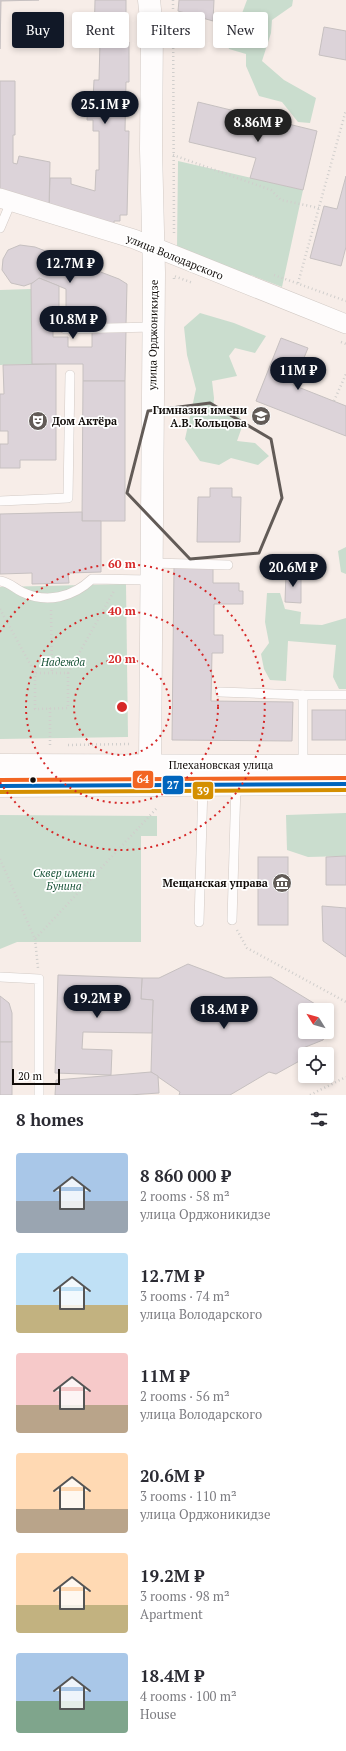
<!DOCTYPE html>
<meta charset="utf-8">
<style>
:root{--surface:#fff;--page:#f7f7f7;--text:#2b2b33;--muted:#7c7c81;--accent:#111827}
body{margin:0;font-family:"PT Serif",serif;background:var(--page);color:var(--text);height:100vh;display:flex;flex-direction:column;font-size:15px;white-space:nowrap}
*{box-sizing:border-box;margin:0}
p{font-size:13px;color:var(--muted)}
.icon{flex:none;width:22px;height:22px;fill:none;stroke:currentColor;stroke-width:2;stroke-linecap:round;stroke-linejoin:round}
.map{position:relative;height:1095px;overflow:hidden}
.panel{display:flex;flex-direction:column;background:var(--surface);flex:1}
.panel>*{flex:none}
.top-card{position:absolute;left:12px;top:12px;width:322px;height:36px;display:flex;gap:8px}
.needle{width:26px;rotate:307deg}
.fabs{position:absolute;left:298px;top:1003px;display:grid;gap:8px}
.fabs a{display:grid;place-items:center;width:36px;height:36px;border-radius:4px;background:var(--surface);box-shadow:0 2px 6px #0003;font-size:20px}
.scale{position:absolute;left:12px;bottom:10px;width:48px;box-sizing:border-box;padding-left:4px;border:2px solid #110c09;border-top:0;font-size:11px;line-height:14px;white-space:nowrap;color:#110c09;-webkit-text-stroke:3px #fff;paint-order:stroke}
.price{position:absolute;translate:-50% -34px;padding:0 9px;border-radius:14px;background:var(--accent);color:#fff;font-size:13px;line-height:26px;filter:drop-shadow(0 1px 2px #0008)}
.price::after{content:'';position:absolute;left:50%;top:24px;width:12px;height:9px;margin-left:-6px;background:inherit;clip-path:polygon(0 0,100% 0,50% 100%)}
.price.current{background:#222;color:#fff}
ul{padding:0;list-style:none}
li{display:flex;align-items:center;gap:12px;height:100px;padding:0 16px}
li span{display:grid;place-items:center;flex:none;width:112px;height:80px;border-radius:4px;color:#555}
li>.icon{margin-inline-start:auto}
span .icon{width:48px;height:48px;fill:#fffc;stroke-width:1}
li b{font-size:17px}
h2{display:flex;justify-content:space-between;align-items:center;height:48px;padding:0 16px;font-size:17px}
.chip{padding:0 14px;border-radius:4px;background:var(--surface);box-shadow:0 2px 6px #0003;font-size:14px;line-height:36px}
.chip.current{background:var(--accent);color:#fff}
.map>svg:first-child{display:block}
</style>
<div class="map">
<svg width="346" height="1095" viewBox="0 0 346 1095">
<rect width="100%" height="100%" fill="#f7ede8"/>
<!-- green -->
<g fill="#caddce">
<path d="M247,0H293L292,6L272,20L271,33L262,61L284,80L316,98L310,123L298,122L282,102L259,96L246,66V54L229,49L223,29L238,24Z"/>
<path d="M178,161L303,190L282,287L251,275L249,278L177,248Z"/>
<path d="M31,289L32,364L0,365V290Z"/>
<path d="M200,313L234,323L266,336L255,353L235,348L229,356L237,376L212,381L214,398L213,412L237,411L243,424L237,441L255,443L269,456L258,465L231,458L219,465L200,461L185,439L196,389L187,355L184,327Z"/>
<path d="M346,547V574L341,572L338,551Z"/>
<path d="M126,584L128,737L0,739V587Z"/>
<path d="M267,593H280L285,609L301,612L300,624L322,625L346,618V689H339L333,677L336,645L288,641L286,681L270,680L264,669L261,654L269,643L265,622Z"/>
<path d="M346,813V856L308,857L287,850L286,815Z"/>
<path d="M0,815L157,816V836H141V942H17L0,949Z"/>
</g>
<!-- building -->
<g fill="#dcd3d9" stroke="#c6c0c0">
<path d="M0,0H39L1,1L0,49Z"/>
<path d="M95,0H126V42H129V82H126L125,131H129L127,215H120V221H114V224L49,208L50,178H71V184L95,191L96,170H99V131H93V120H87L88,100H93L94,80H99L100,42H94Z"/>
<path d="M179,0H214L213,21L178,11Z"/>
<path d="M324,27L346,31V60L319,55Z"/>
<path d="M0,81H15V135H13V163L17,164L19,156L50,162L49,208L0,192Z"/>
<path d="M198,102L317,131L303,190L250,178L256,158L189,142Z"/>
<path d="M346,176V247L341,266L310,258L324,206L337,209Z"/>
<path d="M20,245L35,247L119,279L127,284L126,324H95L94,318L66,319V289L39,278L35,282L24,286L11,283L2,270L3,259L8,250Z"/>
<path d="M39,278L59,286V322H53V337H68V347H92V331L126,330L125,381H83V364H32L31,284Z"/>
<path d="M281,338L308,348L293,385L346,406V436L256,401Z"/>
<path d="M56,364V460H20V468H0V444H8V431H0V394H4L3,365Z"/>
<path d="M83,381H125V521H82Z"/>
<path d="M210,488H232V497H241L240,542H197L198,497H210Z"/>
<path d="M82,512V521H101V572L68,573L69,583L32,584V573L0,574V514Z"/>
<path d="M174,567L213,568V583H239V591H243V604H214V635H223V653H212L211,701L293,702L292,741L172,740Z"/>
<path d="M286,573H301V603L285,602Z"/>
<rect x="312" y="710" width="34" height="30"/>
<path d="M346,856V885H326V857Z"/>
<rect x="258" y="857" width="30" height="68"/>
<path d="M322,906L346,908V957L323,941Z"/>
<path d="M188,964L225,978L271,977L325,1010H305V1032L327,1033L323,1040L303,1048V1059L276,1074L269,1072L230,1095H179L180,1092L151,1072L153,1000L141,999L142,978H159Z"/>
<path d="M58,975L142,978L141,999L153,1000L152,1033L83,1032L82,1049L112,1050L111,1075L55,1073Z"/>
<path d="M0,996L9,1003L12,1013V1042H0Z"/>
<rect x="0" y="1042" width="12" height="53"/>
<path d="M151,1072L158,1076L159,1093L129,1095H55L56,1080Z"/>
</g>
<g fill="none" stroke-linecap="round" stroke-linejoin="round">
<defs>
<g id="service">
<path d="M0,228L11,202"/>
<path d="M65,329L154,327"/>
<path d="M0,501L68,498L70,375"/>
<path d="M152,563L228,565"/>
<path d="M0,581C9,582 14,588 22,592C47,604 73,597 92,579L150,580"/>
<path d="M220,692L303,695"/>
<path d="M303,765V695H346"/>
<path d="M232,920L236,784"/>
<path d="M199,922L203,785"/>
<path d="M0,977L39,979V1095"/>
</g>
<path id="minor" d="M0,198L134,239L346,324"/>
<g id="tertiary">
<path d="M149,0L152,28L151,149L154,273L150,765L152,785"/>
<path d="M0,765L346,766"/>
<path d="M0,786L346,784"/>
</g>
</defs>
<!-- service casing -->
<use href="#service" stroke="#d2cac5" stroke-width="10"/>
<!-- minor casing -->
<use href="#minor" stroke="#d2cac5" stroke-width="20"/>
<!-- tertiary casing -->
<use href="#tertiary" stroke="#d2cac5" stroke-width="23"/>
<!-- path -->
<g stroke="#d0cecc" stroke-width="2.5" stroke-dasharray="1 3" stroke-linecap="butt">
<path d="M173,0L174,235"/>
<path d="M173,155L271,190L281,200L319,208"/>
<path d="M274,275L346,301"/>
<path d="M174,279V276L193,283"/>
<path d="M298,283L346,110"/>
<path d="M341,342L346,344"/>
<path d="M334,401L346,374"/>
<path d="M0,609L35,673V709L68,708V673H35"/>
<path d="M51,610L52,673"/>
<path d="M68,673L114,591"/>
<path d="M50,745V708"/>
<path d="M68,745L131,744"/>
<path d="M0,859L35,939L157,808"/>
<path d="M237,930L247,948L346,1002"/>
<path d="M35,939L38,968"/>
<path d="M310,1095L346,1077"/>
</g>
<!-- service -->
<use href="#service" stroke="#fefcfc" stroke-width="9"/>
<!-- minor -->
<use href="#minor" stroke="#fefcfc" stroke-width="19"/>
<!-- tertiary -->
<use href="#tertiary" stroke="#fefcfc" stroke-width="22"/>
<defs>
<path id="bus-1" d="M0,786L346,784"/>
<path id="bus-2" d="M0,792L346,790"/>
<path id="bus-3" d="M0,780L346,778"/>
</defs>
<!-- bus-1 casing -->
<use href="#bus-1" stroke="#fff" stroke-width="7"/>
<!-- bus-2 casing -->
<use href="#bus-2" stroke="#fff" stroke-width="7"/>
<!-- bus-3 casing -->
<use href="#bus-3" stroke="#fff" stroke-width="7"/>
<!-- bus-1 -->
<use href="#bus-1" stroke="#0065bd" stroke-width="4"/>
<!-- bus-2 -->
<use href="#bus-2" stroke="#d48f01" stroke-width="4"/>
<!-- bus-3 -->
<use href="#bus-3" stroke="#f26522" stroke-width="4"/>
</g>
<!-- marked area -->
<path fill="none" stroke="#625b57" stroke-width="3" stroke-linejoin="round" d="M210,403L271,439L282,498L259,553L190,559L127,493L148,411Z"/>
<!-- distance rings -->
<g fill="none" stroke="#d62828" stroke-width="2" stroke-dasharray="2 4">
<circle cx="122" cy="707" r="48"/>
<circle cx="122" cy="707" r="96"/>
<path d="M0 632A143 143 0 1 1 0 782"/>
</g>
<!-- icons -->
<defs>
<symbol id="school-disc" viewBox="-11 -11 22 22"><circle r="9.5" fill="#625b57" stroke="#fff"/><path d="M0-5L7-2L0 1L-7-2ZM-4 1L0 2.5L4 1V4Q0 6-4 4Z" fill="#fff"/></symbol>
<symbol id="theatre-disc" viewBox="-11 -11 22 22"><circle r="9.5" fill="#625b57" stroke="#fff"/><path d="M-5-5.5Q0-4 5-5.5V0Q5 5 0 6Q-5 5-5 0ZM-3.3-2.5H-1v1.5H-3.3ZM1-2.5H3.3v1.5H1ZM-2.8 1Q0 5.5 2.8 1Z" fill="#fff"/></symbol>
<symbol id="museum-disc" viewBox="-11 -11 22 22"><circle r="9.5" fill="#625b57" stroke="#fff"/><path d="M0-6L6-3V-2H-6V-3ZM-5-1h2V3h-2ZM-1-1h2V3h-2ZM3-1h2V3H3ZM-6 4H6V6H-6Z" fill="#fff"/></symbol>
</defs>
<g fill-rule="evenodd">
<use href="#school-disc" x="250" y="405" width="22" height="22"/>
<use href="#theatre-disc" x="27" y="410" width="22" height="22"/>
<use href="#museum-disc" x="271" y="872" width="22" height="22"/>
</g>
<!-- markers -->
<circle fill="#110c09" stroke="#fff" stroke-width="1.5" cx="33" cy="780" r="3.5"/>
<g text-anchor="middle" stroke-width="3.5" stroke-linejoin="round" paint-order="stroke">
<!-- street labels -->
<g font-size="11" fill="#110c09" stroke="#fff">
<text transform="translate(175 257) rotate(22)" y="4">улица Володарского</text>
<text transform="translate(153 335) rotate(-89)" y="4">улица Орджоникидзе</text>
<text x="221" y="769">Плехановская улица</text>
</g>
<!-- poi labels -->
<g font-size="11" font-weight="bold" fill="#110c09" stroke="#fff" text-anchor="end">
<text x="247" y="414">Гимназия имени<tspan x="247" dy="13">А.В. Кольцова</tspan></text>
<text x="52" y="425" text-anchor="start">Дом Актёра</text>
<text x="268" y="887">Мещанская управа</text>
</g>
<!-- park labels -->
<g font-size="11" font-style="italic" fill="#1b553a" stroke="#fff">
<text x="63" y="666">Надежда</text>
<text x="64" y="877">Cквер имени<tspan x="64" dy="13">Бунина</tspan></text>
</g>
</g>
<circle cx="122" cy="707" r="6" fill="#d62828" stroke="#fff" stroke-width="2"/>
<g font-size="12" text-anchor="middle" font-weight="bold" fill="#d62828" stroke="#fff" stroke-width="3.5" stroke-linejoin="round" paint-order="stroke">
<text x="122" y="568">60 m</text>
<text x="122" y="615">40 m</text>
<text x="122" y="663">20 m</text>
</g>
<g stroke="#fff" stroke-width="1.5">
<rect x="132" y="770" width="22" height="19" rx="4" fill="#f26522"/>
<rect x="162" y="775" width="22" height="20" rx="4" fill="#0065bd"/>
<rect x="192" y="781" width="22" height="19" rx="4" fill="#d48f01"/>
</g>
<g font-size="11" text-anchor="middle" font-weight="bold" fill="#fff">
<text x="143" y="783">64</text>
<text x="173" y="789">27</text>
<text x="203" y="795">39</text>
</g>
</svg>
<div class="fabs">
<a><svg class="needle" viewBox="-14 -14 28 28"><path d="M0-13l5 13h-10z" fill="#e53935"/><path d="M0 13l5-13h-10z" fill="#7c7c81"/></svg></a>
<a><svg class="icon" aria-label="locate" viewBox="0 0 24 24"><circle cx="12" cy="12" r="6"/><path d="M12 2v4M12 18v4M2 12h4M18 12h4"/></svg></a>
</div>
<div class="scale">20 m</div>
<b class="price" style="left:105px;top:125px">25.1M ₽</b>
<b class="price current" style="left:258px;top:143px">8.86M ₽</b>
<b class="price" style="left:70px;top:284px">12.7M ₽</b>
<b class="price" style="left:73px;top:340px">10.8M ₽</b>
<b class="price" style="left:298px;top:391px">11M ₽</b>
<b class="price" style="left:293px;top:588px">20.6M ₽</b>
<b class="price" style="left:97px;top:1019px">19.2M ₽</b>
<b class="price" style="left:224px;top:1030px">18.4M ₽</b>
<div class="top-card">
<a class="chip current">Buy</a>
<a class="chip">Rent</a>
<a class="chip">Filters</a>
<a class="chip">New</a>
</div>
</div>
<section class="panel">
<h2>8 homes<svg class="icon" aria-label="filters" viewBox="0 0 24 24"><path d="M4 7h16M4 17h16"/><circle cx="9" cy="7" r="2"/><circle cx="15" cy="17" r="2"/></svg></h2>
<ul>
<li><span style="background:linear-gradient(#a9c7e8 60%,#9aa5b1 0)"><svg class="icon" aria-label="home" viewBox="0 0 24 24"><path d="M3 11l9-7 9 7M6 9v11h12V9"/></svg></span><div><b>8 860 000 ₽</b><p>2 rooms · 58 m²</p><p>улица Орджоникидзе</p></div></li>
<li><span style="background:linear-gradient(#bfe0f5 65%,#c2b280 0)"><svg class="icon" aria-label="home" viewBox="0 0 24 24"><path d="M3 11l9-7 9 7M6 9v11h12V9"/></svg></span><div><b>12.7M ₽</b><p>3 rooms · 74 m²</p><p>улица Володарского</p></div></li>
<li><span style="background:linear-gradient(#f6c9c9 65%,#b9a48a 0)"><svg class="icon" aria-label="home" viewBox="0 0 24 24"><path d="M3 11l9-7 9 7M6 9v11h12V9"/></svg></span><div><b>11M ₽</b><p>2 rooms · 56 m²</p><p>улица Володарского</p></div></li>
<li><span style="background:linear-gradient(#ffd9b3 70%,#b9a48a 0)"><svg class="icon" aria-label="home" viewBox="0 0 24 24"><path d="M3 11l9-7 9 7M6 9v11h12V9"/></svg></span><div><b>20.6M ₽</b><p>3 rooms · 110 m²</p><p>улица Орджоникидзе</p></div></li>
<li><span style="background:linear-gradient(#ffd9b3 65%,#c2b280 0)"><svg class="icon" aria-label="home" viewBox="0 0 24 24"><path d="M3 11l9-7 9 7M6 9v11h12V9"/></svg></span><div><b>19.2M ₽</b><p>3 rooms · 98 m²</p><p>Apartment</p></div></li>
<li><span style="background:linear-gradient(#a9c7e8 60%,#7fa58c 0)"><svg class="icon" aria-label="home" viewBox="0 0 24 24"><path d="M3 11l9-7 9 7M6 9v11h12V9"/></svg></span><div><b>18.4M ₽</b><p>4 rooms · 100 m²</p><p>House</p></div></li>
</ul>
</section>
